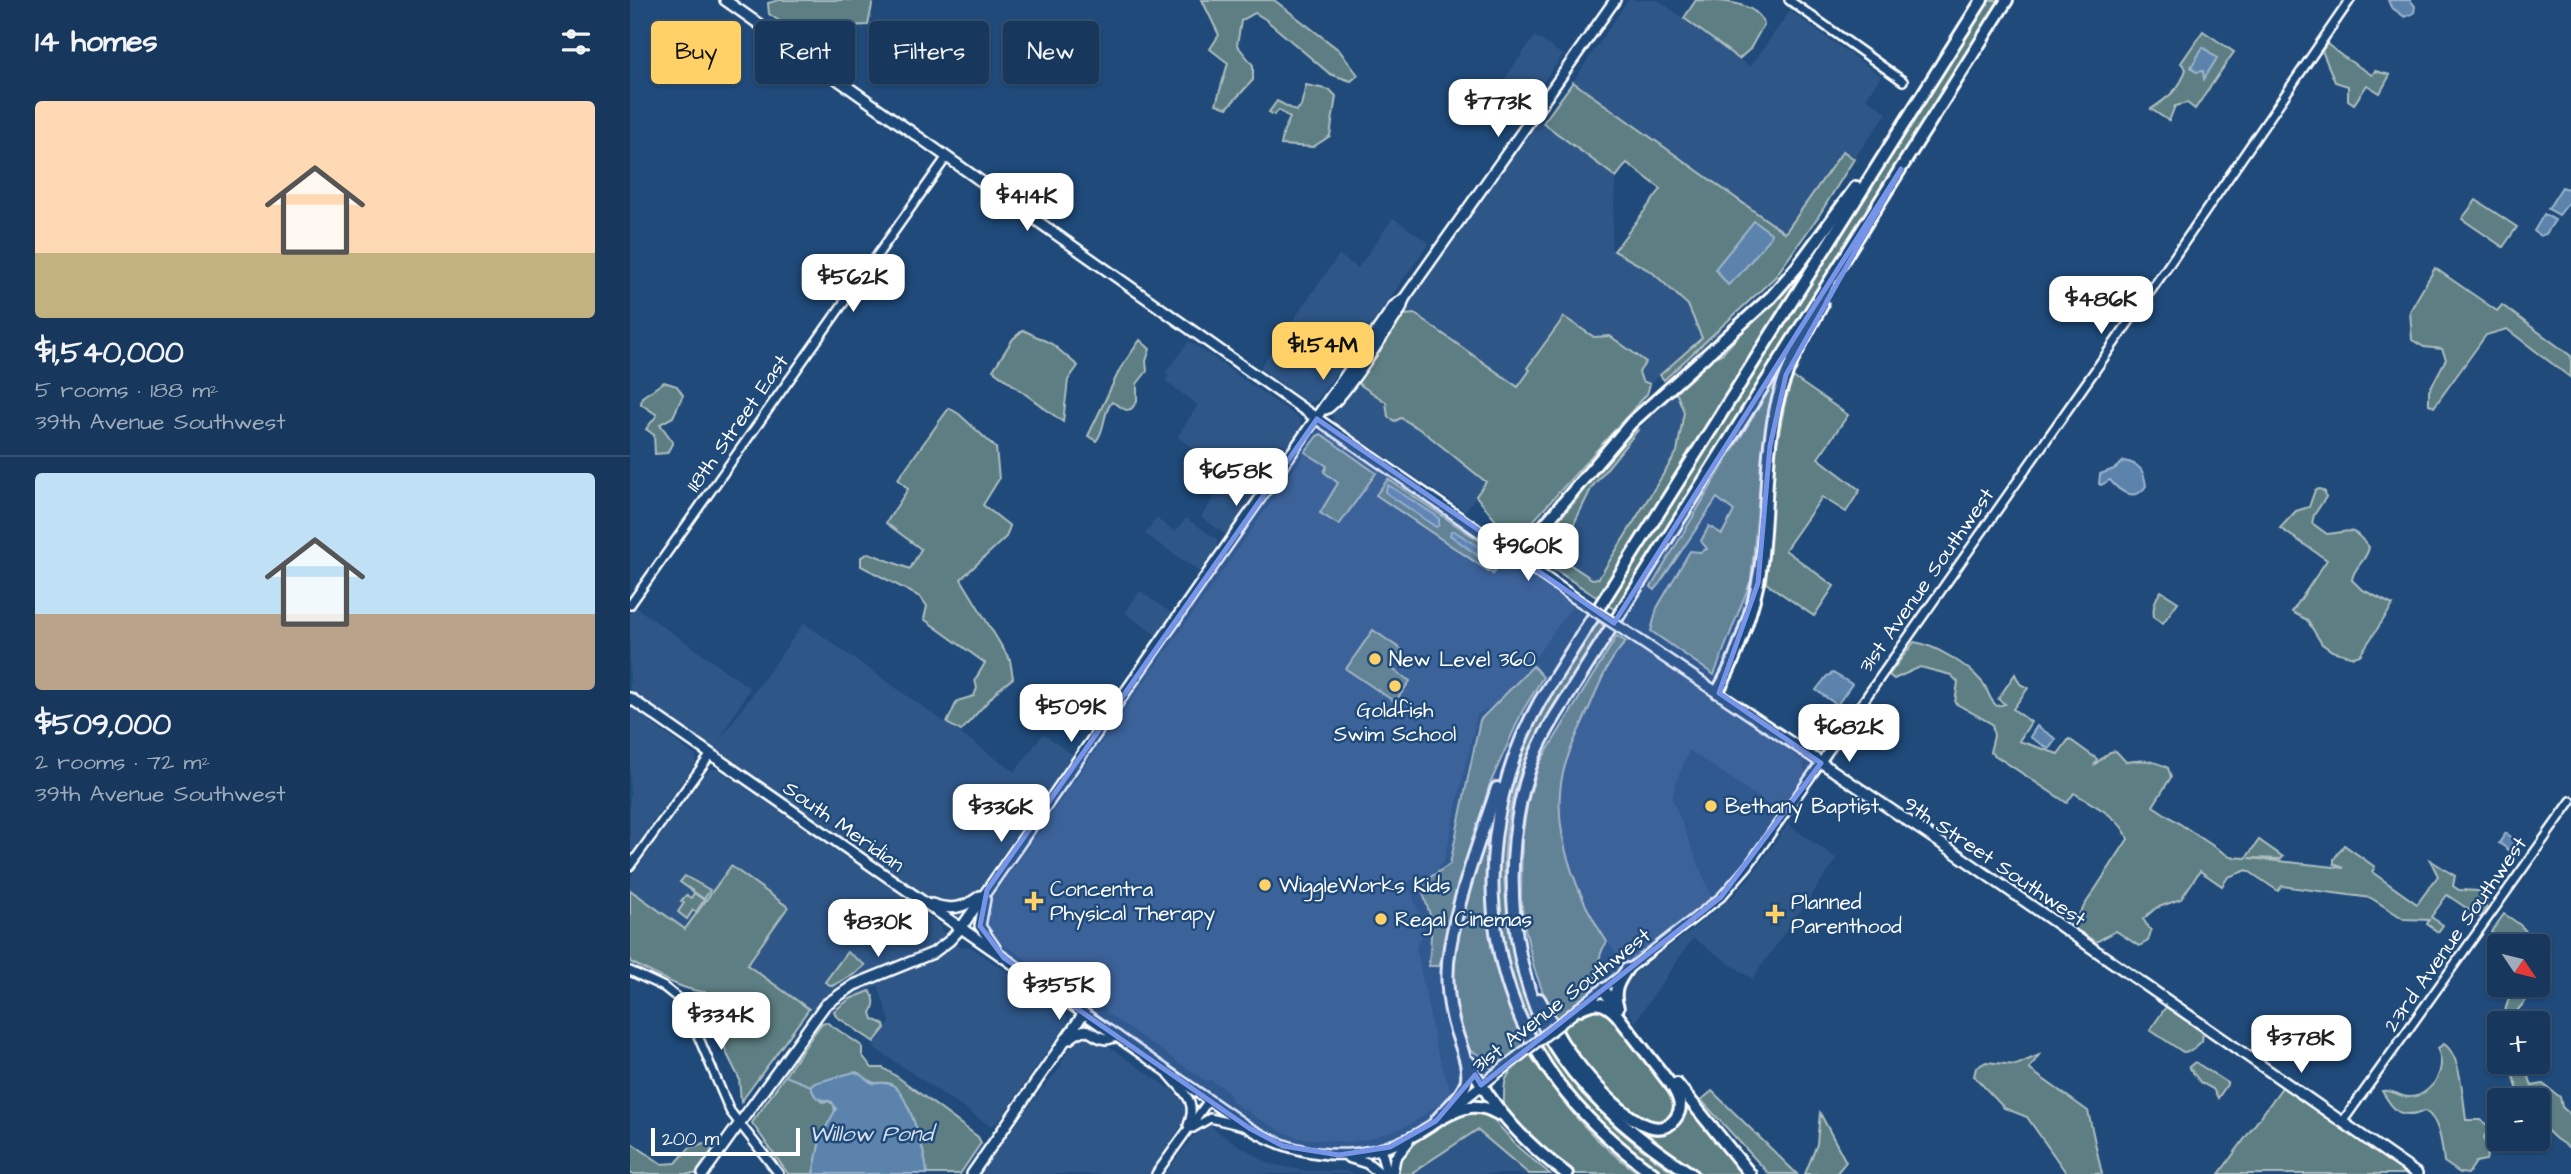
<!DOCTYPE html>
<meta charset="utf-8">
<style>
:root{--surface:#17385c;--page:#244365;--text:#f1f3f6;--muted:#9eacbb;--line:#365272;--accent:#ffd166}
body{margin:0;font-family:"Architects Daughter",sans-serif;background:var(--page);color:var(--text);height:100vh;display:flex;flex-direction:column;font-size:26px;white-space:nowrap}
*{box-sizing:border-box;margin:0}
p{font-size:23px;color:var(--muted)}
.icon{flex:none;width:38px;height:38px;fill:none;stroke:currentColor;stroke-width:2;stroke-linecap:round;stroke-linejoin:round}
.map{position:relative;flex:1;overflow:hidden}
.side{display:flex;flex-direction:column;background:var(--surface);width:630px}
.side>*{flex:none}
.banner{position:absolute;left:21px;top:21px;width:665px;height:63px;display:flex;gap:14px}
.needle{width:46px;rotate:125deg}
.controls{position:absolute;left:1857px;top:934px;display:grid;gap:14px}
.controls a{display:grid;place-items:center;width:63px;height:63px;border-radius:7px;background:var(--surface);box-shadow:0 2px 5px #0004,0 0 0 2px var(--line);font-size:35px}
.scale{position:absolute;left:21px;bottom:18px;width:149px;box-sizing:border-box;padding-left:7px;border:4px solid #fff;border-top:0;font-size:19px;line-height:24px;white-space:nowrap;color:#fff;-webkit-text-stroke:5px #1f4a7a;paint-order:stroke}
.price{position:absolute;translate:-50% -60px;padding:0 16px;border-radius:14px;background:#fff;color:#222;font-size:23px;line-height:46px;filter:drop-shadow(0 2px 4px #0008)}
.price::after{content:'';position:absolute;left:50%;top:42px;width:21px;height:16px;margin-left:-10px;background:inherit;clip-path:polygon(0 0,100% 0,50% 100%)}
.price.current{background:var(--accent);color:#111}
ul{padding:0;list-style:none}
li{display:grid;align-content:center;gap:14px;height:371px;padding:0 35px}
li+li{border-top:2px solid var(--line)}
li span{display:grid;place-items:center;height:217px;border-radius:7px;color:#555}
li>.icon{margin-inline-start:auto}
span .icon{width:126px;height:126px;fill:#fffc;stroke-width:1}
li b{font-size:30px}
h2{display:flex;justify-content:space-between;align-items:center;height:84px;padding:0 35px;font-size:30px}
.chip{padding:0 24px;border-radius:7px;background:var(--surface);box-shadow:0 2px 5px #0004,0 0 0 2px var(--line);font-size:24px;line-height:63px}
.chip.current{background:var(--accent);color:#111}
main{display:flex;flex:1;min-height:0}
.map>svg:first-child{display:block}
</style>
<main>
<section class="side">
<h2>14 homes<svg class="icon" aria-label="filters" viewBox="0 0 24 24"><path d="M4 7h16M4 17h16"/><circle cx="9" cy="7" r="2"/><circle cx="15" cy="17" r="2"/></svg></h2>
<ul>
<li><span style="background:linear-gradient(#ffd9b3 70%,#c2b280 0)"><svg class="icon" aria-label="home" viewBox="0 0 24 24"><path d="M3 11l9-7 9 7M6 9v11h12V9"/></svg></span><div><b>$1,540,000</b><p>5 rooms · 188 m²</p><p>39th Avenue Southwest</p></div></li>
<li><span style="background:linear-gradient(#bfe0f5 65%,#b9a48a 0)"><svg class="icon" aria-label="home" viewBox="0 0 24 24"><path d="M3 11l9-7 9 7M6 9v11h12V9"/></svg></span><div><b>$509,000</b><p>2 rooms · 72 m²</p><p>39th Avenue Southwest</p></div></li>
</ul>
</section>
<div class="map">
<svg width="1941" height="1174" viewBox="0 0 1941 1174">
<rect width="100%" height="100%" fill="#1f4a7a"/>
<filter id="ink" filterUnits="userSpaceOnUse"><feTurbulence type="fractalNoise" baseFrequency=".0143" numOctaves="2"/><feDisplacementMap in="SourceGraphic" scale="14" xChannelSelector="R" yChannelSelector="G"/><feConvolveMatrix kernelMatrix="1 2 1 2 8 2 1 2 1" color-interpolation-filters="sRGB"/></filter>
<g filter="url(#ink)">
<!-- built -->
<g fill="#2f5787">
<path d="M998,0H1028L1120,67L1160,11L1251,76L1236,98L1257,113L1224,159L1213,152L1155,233L943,82Z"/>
<path d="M905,36L933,55L882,125L855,106Z"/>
<path d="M909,120L986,177L981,248L1022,272L1058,305L1073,339L1020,384L1012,381L1009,377V372L1016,362L980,336L964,337L934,317L898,367L900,370L888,387L792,318L785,314H772Z"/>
<path d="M763,218L799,243L687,400L678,403L631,369L632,364L709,255L728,268Z"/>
<path d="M559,341L670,419L671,428L596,535L571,517L587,493L582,489L596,469L547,437L568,405L535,381L539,376L535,373Z"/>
<path d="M726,382L756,403L770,417L794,432L857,482L835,511L705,422L701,413Z"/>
<path d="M1046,392L1054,412L1047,452L968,578L962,580L932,559L930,552L962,487L1008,430Z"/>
<path d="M689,434H695L943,605L897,669L877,693L859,708L847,714L814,861L803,874L780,881L776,885V889L780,890L793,924V935L786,947L806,1047L822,1095L784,1122L767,1130L734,1140L718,1142L670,1138L653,1132L629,1119L602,1101L598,1091L581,1080L576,1081L478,1014L475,1008L450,992L442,990L365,939L359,934L354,923L358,904Z"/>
<path d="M526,518L545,532L556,518L587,539V547L570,572L515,534Z"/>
<path d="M510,591L541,613L526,635L495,613Z"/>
<path d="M0,598L5,602L3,605L120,688L88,742L174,623L385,772L413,734L449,759L331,928L0,698Z"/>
<path d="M1000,634L1098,699L1131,730L1173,761L1175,773L1150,812L1059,750L1045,785L1042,799L1084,903L997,969L968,928L945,878L934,842L930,816V789L942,744L983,655Z"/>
<path d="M0,707L67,757L65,764L0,854Z"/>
<path d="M81,769H87L109,783L276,899L309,924L312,931L327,946L341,947L434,1012L438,1018L436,1025L367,1123L362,1126L357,1124L243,1047L260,1022L248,985L214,1002L194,1019L117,965L101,866L55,930L0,890V878L72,777Z"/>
<path d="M1158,824L1207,859L1122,979L1063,938L1005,1022L989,998L994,980L1057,934L1103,896L1121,876Z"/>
<path d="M452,1036H463L543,1091L557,1107L555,1120L519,1174H351L411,1090L430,1068L432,1061L445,1040Z"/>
<path d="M578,1123L592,1135L640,1164L678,1171H715L726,1174H535L561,1139L574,1124Z"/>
<path d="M847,1130L899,1174H780Z"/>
</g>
<!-- green -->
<g fill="#5d7e82" stroke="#aebec0" stroke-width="2">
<path d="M149,0H243L238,25L218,26L205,44L187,47L139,14L138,3Z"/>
<path d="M572,0H644L709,50L728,75L721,81L700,74L635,19L625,13L611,21L607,45L623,65V80L597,108L586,104L598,63L580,49L589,35Z"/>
<path d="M1066,0C1086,0 1127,1 1134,24L1120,49L1109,59L1054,18Z"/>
<path d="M1358,0H1371L985,610L976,604Z"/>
<path d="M1573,31L1604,52L1565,109L1557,103L1545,106L1539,121L1521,109C1536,99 1551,89 1556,69L1551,63Z"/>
<path d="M1697,44L1712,56L1742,75L1745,71L1760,75L1750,93L1737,85L1724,104L1718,100V86L1705,82L1692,51Z"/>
<path d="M943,82L1155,233L1213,151L1224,159L1188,217L1145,277L1034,380L1030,375L1072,338L1058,305L1022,272L984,251L1031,189L997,163L986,177L913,123Z"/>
<path d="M676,85L700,90L706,96L700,136L683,147L651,145L654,130L660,118L649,110L644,115L639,112L647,101L666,111L671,106Z"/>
<path d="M879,85L896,97L891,105L874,92Z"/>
<path d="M1846,200L1887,227L1873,247L1832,219Z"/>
<path d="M1185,251L968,598L904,556C905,539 936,514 947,499C963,476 980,454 998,433L1008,430L962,487L930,552L932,559L962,579L969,578L1047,452L1054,412L1046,392L1044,394L1043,389L1071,365L1093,353Z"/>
<path d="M1805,268L1867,311L1872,305L1941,356V378L1877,329L1856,335L1804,407L1799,404V391L1816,359L1812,349L1794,347L1782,340L1780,311Z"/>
<path d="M785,314L888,387L900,370L897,368L934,317L964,337L980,336L1016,362L1009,372L1012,381L1020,384L1017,394L888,538L874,531L846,496L856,482L794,432L771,418L765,421L758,417L756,402L726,382L774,315Z"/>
<path d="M393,330L422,344L448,366L438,380L433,422L363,370L383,339Z"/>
<path d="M510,340L520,349L516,361L517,371L507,384V402L501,409L496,410L482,402C472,413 476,430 466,441L458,436L490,369Z"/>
<path d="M1166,344L1142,406L1135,434L1121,580L1084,675L1021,631L1027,608L1060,551L1070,552L1077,549L1071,541L1079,526L1092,534L1104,511L1087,498L1025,590L1021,587Z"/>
<path d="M1163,377L1218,415L1188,458L1230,490L1216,512L1192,497L1155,550L1204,586L1184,616L1136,583L1145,454L1155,403Z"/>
<path d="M34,382L47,386L53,395L43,417L30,424L43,442L37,453L25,454L24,435L16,429L27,415L11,404L12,397Z"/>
<path d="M319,408L329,414L366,448L369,479L353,505L380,526L376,537L331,579L380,660L383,678L367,691L331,731L317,723L327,701L344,696L347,688L345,680L355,663L294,619L297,606L290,597L231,566V557L239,553L280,569L291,549L256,523L278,489L268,479Z"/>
<path d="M691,434L746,473L709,525L690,513L708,483L694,472L697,466L675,452L687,436Z"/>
<path d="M758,479L872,556L873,558L863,574L746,495Z"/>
<path d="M1690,489L1695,492L1696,497L1684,515L1682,523L1697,534C1723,532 1719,524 1739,547C1737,561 1723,567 1722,580L1731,589L1763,605L1730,655L1724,657L1702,651L1692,644L1677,620L1662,612L1697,560L1650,528L1666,511L1679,507L1685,490Z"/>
<path d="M1531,591L1548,602L1533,623L1524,617C1522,607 1525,599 1531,591Z"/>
<path d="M966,620L974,626C947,670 915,713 895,760C859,847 874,948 910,1031L904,1037C894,1012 883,987 877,961C862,899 863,827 885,765C903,713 937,667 966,620Z"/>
<path d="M743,630L772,650L761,668L780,681L765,702L716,669Z"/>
<path d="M987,636L996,642C978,660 970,683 960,706C948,733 932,762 930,792C926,843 949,900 977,942C965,957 971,973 962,989C954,1002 935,1012 924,1022L904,968L895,928L891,900L892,836L898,801L909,764Z"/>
<path d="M1284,642C1305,645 1338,665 1352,682C1359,690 1358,699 1367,706L1375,704L1368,699L1385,674L1390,684L1398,688L1383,709L1401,722L1389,741L1428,754L1439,739L1467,759L1465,764L1480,752L1486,751L1496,762C1513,759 1523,760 1538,768L1541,777L1523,806L1600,857L1616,858L1629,840L1653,857L1651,859L1619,858L1714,868L1704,864V859L1714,845L1745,867L1742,872L1787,904L1808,876L1800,860L1825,876L1823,886L1829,890L1849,891L1856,898V908L1850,917L1817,895L1801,917L1813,925L1808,932L1797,924L1799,920L1774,919L1741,898L1652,886L1648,891L1617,870L1598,877L1592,886L1570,871L1551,899L1526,908L1513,919L1521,931L1518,941L1509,946L1486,931L1466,942L1441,926L1498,839C1491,817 1463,805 1444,793L1437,803L1360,752L1364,736L1362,724L1325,703L1328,682L1321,675L1290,667L1264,679L1259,675Z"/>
<path d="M903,666L913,677L892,712L859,786L809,966H799L802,921L790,884L820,864L850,720Z"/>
<path d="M858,830C855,881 854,933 870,982C877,1003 887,1023 895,1044L862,1069L848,1054L839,1050C830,1024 822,999 822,971C822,929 846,871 858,830Z"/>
<path d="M101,866L158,907L117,965L179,1009L111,1102L109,1078L96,1052L89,1022L75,992C52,991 22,972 0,962V890L55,929Z"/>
<path d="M55,876L80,890L74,899L50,882Z"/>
<path d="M64,893L74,900L66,912L63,910L57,919L48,912L54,903L51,901L56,895L61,898Z"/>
<path d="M1874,914C1887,922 1900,929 1901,947H1879L1861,932Z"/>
<path d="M217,952L235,965L225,974L202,986L195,982Z"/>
<path d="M1908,979L1914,989L1913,996L1898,998L1886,1012L1888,1024H1871L1883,985H1908Z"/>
<path d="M240,991C246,999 245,1005 241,1013L243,1019L254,1024L255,1028L244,1042L206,1016L204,1011L220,999Z"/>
<path d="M970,1007L976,1008L1040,1092C1050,1109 1041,1119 1024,1124L995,1108L950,1060L929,1030L942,1021Z"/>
<path d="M1536,1007L1573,1032L1572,1041L1561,1051L1553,1052L1520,1030Z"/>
<path d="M196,1022L232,1046V1055L242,1068H253L269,1078L348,1137L351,1143L330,1174H297C295,1153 281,1102 265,1087C259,1081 252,1083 245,1083C238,1082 232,1074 226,1072L182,1085L181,1089L192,1102L198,1101L204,1104L205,1113L191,1136L183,1174H158L122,1123L183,1035L192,1023Z"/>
<path d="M916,1042C949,1098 992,1138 1046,1174C1040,1174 1034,1174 1030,1173C986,1152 933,1087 911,1046Z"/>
<path d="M1814,1044C1831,1055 1833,1099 1836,1120H1850L1860,1127L1854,1137L1858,1152L1856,1160L1846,1162L1838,1174L1830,1173L1814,1162C1812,1145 1810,1120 1795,1111C1770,1119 1764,1112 1752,1091C1762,1090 1764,1093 1773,1096C1792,1101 1810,1082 1811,1064C1811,1059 1809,1053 1808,1048Z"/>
<path d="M900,1055C933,1104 960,1140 1010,1174H943L917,1157L874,1108C873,1074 875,1076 900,1055Z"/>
<path d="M1409,1055L1399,1069L1458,1111L1472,1174H1437L1397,1117L1374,1108L1344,1076L1346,1068L1356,1062L1386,1065Z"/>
<path d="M1565,1062L1598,1083L1588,1098L1583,1089L1570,1082L1559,1067Z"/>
<path d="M1878,1062H1894L1902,1086L1913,1084L1930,1097L1932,1107L1941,1115V1149L1926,1139L1908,1122V1101H1892Z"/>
<path d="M1656,1082L1787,1174H1589Z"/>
<path d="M1082,1091L1167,1174H1139L1071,1100Z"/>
<path d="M1057,1103L1113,1174H1072L1011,1132C1039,1141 1050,1130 1057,1103Z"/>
<path d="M845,1111C866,1117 874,1133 889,1148C899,1157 910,1165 920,1174H899L847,1130L783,1172V1174H769C768,1168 768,1163 770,1158C778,1143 829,1114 845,1111Z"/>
<path d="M1190,1113L1216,1162L1206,1174H1175L1187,1144Z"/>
<path d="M0,1142L32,1164L46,1163L59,1148L74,1143L83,1149L65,1174H0Z"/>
</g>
<!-- water -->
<g fill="#5b83ab" stroke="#9db5cd" stroke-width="2">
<path d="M1758,0H1780L1785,6L1784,13L1775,17L1761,7Z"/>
<path d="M1573,47L1587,58L1574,79L1573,71L1566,72L1561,67Z"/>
<path d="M1932,187L1941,190V200L1929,215L1918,209Z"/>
<path d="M1914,214L1925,220L1916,234L1910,236L1904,231Z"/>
<path d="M1124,221L1141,233L1140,238L1110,274L1098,285L1085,269Z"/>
<path d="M1494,461C1510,464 1514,470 1516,486C1505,503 1489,491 1480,480L1471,485L1469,484L1470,474L1484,469Z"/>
<path d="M758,485L805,515L809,519V525L806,527L755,492Z"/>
<path d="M821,531H824L867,558V561L862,566L820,535Z"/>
<path d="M1203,673L1222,684L1207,705L1186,690L1197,676Z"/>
<path d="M1407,726L1426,739L1419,749L1400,737Z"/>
<path d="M1876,833L1888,842L1882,852L1869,843Z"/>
<path d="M224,1072C232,1073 236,1081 243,1083C251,1084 257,1081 264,1086C279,1097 296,1155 297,1174H183L191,1136L206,1109L202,1102C192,1098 185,1103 181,1086L185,1083Z"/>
</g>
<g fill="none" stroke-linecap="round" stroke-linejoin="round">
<!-- stream -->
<path stroke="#9db5cd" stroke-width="2" d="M155,1076L181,1086"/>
<defs>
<g id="minor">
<path d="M1159,0L1273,81"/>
<path d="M0,605L316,158"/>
<path d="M0,866L81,754"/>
<path d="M0,971L34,987L54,1003L100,1111L149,1174"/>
<path d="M973,989L1091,897L1118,866L1536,269L1720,0"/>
<path d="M539,1075C554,1093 568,1101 558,1125"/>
<path d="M1713,1121L1941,801"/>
<path d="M563,1128L580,1118L613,1126"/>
<path d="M526,1174L579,1100"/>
</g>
<g id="major">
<path d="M95,0L673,409L945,598"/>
<path d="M696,409C712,402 757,328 771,309L774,299L985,0"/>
<path d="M1000,634L1324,852L1787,1174"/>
<path d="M0,698L619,1128C681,1166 754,1163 811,1118"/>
<path d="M355,899L350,926L366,949"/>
<path d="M302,904C322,911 334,908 350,896"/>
<path d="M932,1022L973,989"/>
<path d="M439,1039C461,1021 457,1036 476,1039C480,1039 483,1037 487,1036"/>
<path d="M824,1107L886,1058"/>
<path d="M751,1150L757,1174"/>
<path d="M718,1157L737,1163L751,1174"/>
<path d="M73,1174L195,1005L224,985L303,953L319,941L331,928L764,306L774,299"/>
<path d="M342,1174L454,1013"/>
<path d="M762,1174L765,1158L778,1142"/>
</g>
<g id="highway">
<path d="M887,557L1001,423L1141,297L1167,267L1226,187"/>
<path d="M1087,692C1105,664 1125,604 1130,571C1138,517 1134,461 1146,407C1155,369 1174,338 1192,305"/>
<path d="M973,989L987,1008"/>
<path d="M909,999C917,1013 924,1029 932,1042C947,1065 1017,1156 1045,1119C1053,1109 1050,1100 1044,1089L987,1015C974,1001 965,1001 949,1009"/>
<path d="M988,1008C982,992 988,982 997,969"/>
<path d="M839,1062C862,1108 895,1144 937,1174"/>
<path d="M1047,1084L1120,1174"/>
<path d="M812,1118C832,1107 847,1101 868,1114"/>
<path d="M806,1121C815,1109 831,1098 836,1083C842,1065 825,1035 822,1016C817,994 816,969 820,947C829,893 850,840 867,788"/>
<path d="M1024,1174C988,1148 955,1119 928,1083C845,972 843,820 910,701L1352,0"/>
<path d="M1061,1174C1011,1141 966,1106 931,1056C878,981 870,854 900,768C907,747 919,726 931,707L1377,0"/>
</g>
</defs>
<!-- minor casing -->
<use href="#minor" stroke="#fff" stroke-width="12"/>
<!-- major casing -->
<use href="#major" stroke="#fff" stroke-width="14"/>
<!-- highway casing -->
<use href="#highway" stroke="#fff" stroke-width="16"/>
<!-- minor -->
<use href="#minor" stroke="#1f4a7a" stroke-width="7"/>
<!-- major -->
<use href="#major" stroke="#1f4a7a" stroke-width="9"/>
<!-- highway -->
<use href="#highway" stroke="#1f4a7a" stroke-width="10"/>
<defs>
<g id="major-bridge">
<path d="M945,598L1000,634"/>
<path d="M886,1058L932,1022"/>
</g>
</defs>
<!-- major-bridge casing -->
<use href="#major-bridge" stroke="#fff" stroke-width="14" stroke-linecap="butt"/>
<!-- major-bridge -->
<use href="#major-bridge" stroke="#1f4a7a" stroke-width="9"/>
</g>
</g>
<!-- marked area -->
<path fill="#7795e8" fill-opacity="0.2" stroke="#7795e8" stroke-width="5" stroke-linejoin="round" d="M1271,169L1156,375L1140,446L1128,583L1089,693L1191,763L1091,897L851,1085L845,1075L806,1121L760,1147L709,1155L653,1146L619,1128L374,958L350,926L357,890L687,419L984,623Z"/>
<!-- markers -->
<g fill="#ffd166" stroke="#1f4a7a" stroke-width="2.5">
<circle cx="745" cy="659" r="7"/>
<circle cx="765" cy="686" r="7"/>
<circle cx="1081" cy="806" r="7"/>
<circle cx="635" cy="885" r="7"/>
<path d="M400.5 890.5h7v7h7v7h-7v7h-7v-7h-7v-7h7z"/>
<path d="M1141.5 903.5h7v7h7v7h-7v7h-7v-7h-7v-7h7z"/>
<circle cx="751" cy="919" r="7"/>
</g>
<g text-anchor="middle" stroke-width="5" stroke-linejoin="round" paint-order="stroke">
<!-- street labels -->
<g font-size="21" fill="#fff" stroke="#1f4a7a">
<text transform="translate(107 423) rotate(-55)" y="7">118th Street East</text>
<text transform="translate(1296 580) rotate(-55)" y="7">31st Avenue Southwest</text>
<text transform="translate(214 826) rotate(35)" y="7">South Meridian</text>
<text transform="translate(1365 861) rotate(34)" y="7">9th Street Southwest</text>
<text transform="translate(1825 934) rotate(-55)" y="7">23rd Avenue Southwest</text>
<text transform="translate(931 1000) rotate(-38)" y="7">31st Avenue Southwest</text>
</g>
<!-- poi labels -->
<g font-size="21" fill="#fff" stroke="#1f4a7a" text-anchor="start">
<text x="759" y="666">New Level 360</text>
<text x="765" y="717" text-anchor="middle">Goldfish<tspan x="765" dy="24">Swim School</tspan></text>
<text x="1095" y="813">Bethany Baptist</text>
<text x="649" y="892">WiggleWorks Kids</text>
<text x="420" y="896">Concentra<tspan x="420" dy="24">Physical Therapy</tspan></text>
<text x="1161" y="909">Planned<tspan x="1161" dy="24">Parenthood</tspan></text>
<text x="765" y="926">Regal Cinemas</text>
</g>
<!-- water labels -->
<g font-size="23" font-style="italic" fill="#d6e0ea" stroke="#1f4a7a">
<text x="241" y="1141">Willow Pond</text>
</g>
</g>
</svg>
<div class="controls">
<a><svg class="needle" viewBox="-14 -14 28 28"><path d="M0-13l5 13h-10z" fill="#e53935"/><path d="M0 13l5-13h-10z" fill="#9eacbb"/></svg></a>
<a>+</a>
<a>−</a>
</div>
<div class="scale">200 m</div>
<b class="price" style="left:868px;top:139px">$773K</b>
<b class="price" style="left:397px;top:233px">$414K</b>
<b class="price" style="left:223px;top:314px">$562K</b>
<b class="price" style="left:1471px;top:336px">$486K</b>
<b class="price current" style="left:693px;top:382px">$1.54M</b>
<b class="price" style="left:606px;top:508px">$658K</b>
<b class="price" style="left:898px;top:583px">$960K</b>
<b class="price" style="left:441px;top:744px">$509K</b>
<b class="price" style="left:1219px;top:764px">$682K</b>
<b class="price" style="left:371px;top:844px">$336K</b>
<b class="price" style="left:248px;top:959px">$830K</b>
<b class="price" style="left:429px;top:1022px">$355K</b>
<b class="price" style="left:91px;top:1052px">$334K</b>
<b class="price" style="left:1671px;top:1075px">$378K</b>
<div class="banner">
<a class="chip current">Buy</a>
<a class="chip">Rent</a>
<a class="chip">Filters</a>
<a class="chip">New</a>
</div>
</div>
</main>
